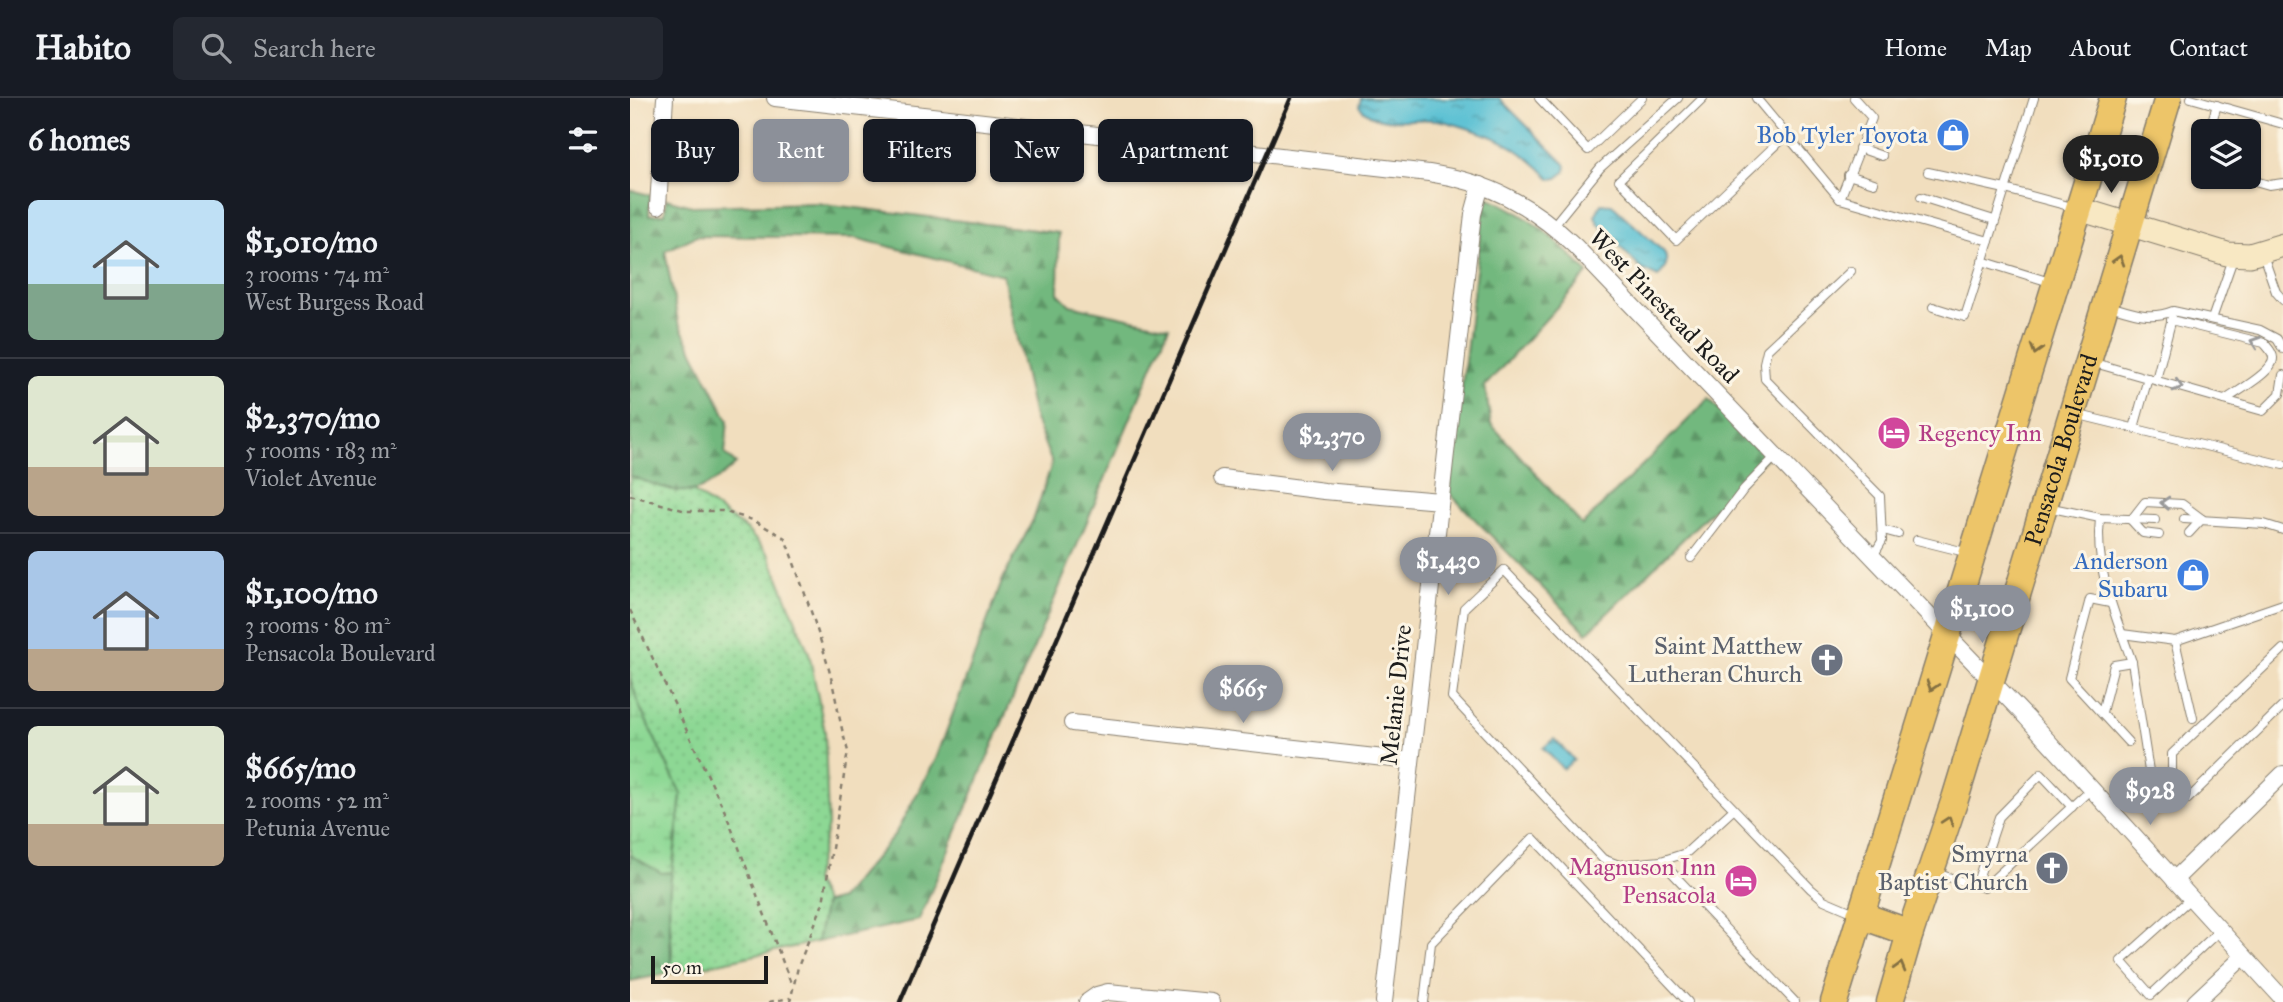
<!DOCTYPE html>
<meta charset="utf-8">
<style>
:root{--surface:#171b24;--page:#242831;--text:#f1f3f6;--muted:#9ea1a6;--line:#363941;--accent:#8c9099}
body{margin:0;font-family:"IM FELL Great Primer",serif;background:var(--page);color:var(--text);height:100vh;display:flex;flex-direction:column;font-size:26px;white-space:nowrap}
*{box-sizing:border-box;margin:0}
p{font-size:23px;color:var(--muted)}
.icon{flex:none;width:38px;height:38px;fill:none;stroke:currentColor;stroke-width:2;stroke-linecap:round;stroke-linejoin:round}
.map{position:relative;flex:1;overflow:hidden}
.panel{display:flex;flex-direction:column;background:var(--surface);width:630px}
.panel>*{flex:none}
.hud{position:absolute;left:21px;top:21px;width:665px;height:63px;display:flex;gap:14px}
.fabs{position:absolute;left:1561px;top:21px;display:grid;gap:14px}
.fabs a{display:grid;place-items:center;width:70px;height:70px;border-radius:10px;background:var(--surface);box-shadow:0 2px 5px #0004;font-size:35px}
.scale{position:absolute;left:21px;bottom:18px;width:117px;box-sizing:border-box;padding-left:7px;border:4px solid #1c1c1c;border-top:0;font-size:19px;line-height:24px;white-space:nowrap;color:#1c1c1c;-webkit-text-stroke:5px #fcf5e5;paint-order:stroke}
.price{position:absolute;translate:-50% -60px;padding:0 16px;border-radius:24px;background:var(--accent);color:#fff;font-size:23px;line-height:46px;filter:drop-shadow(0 2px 4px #0008)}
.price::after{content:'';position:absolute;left:50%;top:42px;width:21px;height:16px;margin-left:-10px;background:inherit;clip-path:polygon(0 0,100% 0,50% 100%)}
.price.selected{background:#222;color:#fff}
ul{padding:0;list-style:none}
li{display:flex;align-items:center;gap:21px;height:175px;padding:0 28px}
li+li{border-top:2px solid var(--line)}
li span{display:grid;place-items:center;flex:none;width:196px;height:140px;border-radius:10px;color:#555}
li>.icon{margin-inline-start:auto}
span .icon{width:84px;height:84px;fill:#fffc;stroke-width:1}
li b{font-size:30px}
h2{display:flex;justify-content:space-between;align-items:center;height:84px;padding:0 28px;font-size:30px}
.pill{padding:0 24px;border-radius:10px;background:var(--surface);box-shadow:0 2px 5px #0004;font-size:24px;line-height:63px}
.pill.selected{background:var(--accent);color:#fff}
header{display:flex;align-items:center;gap:42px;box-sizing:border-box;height:98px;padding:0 35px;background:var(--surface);border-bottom:2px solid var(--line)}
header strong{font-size:33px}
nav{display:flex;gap:38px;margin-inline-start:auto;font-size:24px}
.search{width:490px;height:63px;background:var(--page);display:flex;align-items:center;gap:18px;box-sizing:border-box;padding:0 24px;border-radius:10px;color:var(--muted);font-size:26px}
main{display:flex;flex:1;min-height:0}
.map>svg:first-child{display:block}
</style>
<header>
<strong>Habito</strong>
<div class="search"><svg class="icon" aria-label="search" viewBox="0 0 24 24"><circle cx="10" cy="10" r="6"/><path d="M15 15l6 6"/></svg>Search here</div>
<nav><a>Home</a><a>Map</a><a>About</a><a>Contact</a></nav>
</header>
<main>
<section class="panel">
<h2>6 homes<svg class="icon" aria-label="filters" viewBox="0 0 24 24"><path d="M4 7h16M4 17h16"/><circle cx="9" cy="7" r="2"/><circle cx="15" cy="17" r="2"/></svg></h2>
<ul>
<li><span style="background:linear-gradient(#bfe0f5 60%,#7fa58c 0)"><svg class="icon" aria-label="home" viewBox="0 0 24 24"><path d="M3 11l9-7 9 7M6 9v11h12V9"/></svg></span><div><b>$1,010/mo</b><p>3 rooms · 74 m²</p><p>West Burgess Road</p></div></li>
<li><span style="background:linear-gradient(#dfe7d0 65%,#b9a48a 0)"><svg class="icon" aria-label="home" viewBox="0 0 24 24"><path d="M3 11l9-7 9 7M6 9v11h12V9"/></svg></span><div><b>$2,370/mo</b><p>5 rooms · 183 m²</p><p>Violet Avenue</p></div></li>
<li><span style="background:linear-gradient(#a9c7e8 70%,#b9a48a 0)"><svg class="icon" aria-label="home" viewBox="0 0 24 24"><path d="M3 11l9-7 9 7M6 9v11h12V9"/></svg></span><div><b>$1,100/mo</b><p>3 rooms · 80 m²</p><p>Pensacola Boulevard</p></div></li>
<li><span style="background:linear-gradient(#dfe7d0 70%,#b9a48a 0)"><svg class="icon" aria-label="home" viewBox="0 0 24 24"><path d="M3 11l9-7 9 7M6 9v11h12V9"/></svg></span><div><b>$665/mo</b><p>2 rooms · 52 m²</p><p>Petunia Avenue</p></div></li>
</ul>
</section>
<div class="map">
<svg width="1653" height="904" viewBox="0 0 1653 904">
<defs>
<pattern id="grass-dots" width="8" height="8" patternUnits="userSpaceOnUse" patternTransform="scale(1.75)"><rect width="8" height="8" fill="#8dd894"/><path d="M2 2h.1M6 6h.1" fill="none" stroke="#79b97f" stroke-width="1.8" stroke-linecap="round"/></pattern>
<pattern id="forest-firs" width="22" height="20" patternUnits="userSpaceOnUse" patternTransform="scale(1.75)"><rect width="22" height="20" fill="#72b87e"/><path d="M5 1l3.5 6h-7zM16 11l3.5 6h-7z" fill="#5d9566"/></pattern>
<pattern id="wetland-marsh" width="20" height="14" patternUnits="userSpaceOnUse" patternTransform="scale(1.75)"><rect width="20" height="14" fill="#8dd894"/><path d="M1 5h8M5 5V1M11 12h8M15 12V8" fill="none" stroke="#79b97f"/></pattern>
<pattern id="water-ripples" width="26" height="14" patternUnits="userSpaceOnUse" patternTransform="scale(1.75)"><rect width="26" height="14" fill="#56bfd3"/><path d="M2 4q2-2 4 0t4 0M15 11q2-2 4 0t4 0" fill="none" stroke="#469aaa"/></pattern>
</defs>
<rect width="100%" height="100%" fill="#fcf5e5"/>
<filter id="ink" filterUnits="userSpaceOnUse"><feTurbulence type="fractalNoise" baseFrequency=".0143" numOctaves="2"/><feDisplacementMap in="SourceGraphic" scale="14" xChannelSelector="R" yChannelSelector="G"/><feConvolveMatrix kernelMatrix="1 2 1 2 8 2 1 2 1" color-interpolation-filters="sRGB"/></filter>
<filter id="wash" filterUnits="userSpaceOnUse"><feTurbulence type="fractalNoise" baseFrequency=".00686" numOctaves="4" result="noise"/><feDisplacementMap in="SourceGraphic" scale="28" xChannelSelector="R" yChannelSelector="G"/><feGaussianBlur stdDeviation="1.57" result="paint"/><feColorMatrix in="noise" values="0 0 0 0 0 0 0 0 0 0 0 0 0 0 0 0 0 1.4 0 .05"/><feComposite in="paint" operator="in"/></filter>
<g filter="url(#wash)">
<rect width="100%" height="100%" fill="#f1debe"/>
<!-- grass -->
<path fill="url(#grass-dots)" stroke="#547a58" stroke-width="2" d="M0,378L38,391L64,394L117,432L139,457L179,555L195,634L198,727L184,783L195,805L187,844L41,875L42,852L38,798L47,740L51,696L10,610L0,580Z"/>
<!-- forest -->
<g fill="url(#forest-firs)" stroke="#476a4d" stroke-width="2">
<path d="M0,92L20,97L19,117L35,116L36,101L62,108L186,105L429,135L428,195L440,207L539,229L289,822L187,844L195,805L210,801L264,738L306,661L373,481L404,420L422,365L404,319L373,177L225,140L66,138L35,153L48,224L98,322L95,356L106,366C62,405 52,396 0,378Z"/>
<path d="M855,98C897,115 928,143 958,175L855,288L861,326L952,427L1079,301L1136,360L957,535L819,395Z"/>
<path d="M0,757L32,775L42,774C36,808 42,841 41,875L0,883Z"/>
</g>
<!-- wetland -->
<path fill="url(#wetland-marsh)" stroke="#547a58" stroke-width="2" d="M0,580L10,610L51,696L42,774L32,775L0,757Z"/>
<!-- water -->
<g fill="url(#water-ripples)" stroke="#396e78" stroke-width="2">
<path d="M731,0H869L936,67L935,74L927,80L921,81C886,45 863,37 817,24C787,15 751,34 729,8Z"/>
<path d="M971,106L982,107L1034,154C1039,165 1036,170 1028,179L1011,171L968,125L965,118Z"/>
<path d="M924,641L944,662L933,671L913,650Z"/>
</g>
</g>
<g filter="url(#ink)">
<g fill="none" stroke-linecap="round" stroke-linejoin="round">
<defs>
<g id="service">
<path d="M909,0L958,52L1012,0"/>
<path d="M1073,0L989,82L1046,142L1156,37"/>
<path d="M1126,0L1210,101L1359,143"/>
<path d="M1561,0L1653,26"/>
<path d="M1579,33L1587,7"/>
<path d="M1229,50L1252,58"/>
<path d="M1573,54V62"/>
<path d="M1298,74L1375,91L1446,110"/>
<path d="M1218,77L1244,85"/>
<path d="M1611,79L1639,87L1653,85"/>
<path d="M1291,99L1364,122"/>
<path d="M1210,101L1242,20L1224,0"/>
<path d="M923,128L970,70L1048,0"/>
<path d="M1633,157L1646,194L1653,202"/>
<path d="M1352,163L1423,185"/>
<path d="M1221,173L1137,252L1134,265L1135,281L1250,398L1252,443L1242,460"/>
<path d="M1480,208C1503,215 1520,222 1543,213L1630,232L1647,241L1653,251"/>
<path d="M1303,209L1335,219L1404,0"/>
<path d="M1582,221L1604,158"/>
<path d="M1541,222L1634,245C1638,250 1643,254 1643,260C1644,274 1606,294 1595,302"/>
<path d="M1461,264L1633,313L1650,296L1653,277"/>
<path d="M1526,282L1542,220"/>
<path d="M1445,316L1653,367"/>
<path d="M1504,330L1518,280"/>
<path d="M1417,409L1470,420L1525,422"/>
<path d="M1470,420C1464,471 1486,518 1502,564L1484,567L1472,614"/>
<path d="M1554,421L1634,426L1653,432"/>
<path d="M1501,422L1515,404L1552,406L1572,421"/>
<path d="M1501,422L1513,435L1529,437"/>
<path d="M1253,432L1268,436"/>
<path d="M1559,435L1572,421"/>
<path d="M1287,442L1339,455"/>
<path d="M1061,460L1114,391L1146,358"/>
<path d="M1480,505L1460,501L1439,580L1498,644"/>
<path d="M1492,536L1545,543L1653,506"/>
<path d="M1545,543L1563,620"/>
<path d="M1653,551L1542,656V683L1558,701L1653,608"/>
<path d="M1104,711L1056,755L1031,763L989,767L973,761L822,599L834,510L874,472L1181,791L1194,802L1227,816"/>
<path d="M1481,712L1519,673L1502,564"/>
<path d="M1031,763L1165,904"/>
<path d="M1305,775L1354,790L1461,691"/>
<path d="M1346,787L1369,719L1411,676L1442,709"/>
<path d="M1560,801L1491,863L1521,897L1589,833"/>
<path d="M794,904L801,845L903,740L1058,904"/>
</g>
<g id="minor">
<path d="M145,0L799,75C859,84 900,106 945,148L1396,619L1653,901"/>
<path d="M28,108L35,0"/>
<path d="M592,380L694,393L810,403"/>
<path d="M442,625L781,663"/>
<path d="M1544,782L1653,676"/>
<path d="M457,904L467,897L478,894L582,904"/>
<path d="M754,904L843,116L851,87"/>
<path d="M1565,904L1613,859"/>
</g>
<path id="secondary" d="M1449,111L1597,156L1620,157L1653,147"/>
<g id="primary">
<path d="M1230,817L1280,835"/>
<path d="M1204,904L1483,0"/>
<path id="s1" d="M1260,904L1280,835L1325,701L1538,0"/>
</g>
</defs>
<!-- service casing -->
<use href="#service" stroke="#867d6d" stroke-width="10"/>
<!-- minor casing -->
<use href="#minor" stroke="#867d6d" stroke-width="18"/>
<!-- secondary casing -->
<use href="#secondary" stroke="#867d6d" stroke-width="25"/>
<!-- primary casing -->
<use href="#primary" stroke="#867d6d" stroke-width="29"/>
<!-- path -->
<g stroke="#867d6d" stroke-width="2.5" stroke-dasharray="5 5" stroke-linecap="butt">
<path d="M0,397L56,413H92L123,422L155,440C170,482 186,525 198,568C206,596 209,625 218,653L193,805L168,869L160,904"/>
<path d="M0,512L96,716L162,888"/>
<path d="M139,904L160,900"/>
</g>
<!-- service -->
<use href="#service" stroke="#fff" stroke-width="8"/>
<!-- minor -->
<use href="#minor" stroke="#fff" stroke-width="16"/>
<!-- secondary -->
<use href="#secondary" stroke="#f8e8c3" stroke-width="23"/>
<!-- primary -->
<use href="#primary" stroke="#edc569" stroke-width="26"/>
<!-- rail -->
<path stroke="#1c1c1c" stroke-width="4.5" d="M270,904L661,0"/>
</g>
<!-- one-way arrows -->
<defs><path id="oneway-chevron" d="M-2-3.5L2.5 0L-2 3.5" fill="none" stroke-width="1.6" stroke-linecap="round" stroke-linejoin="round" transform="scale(1.75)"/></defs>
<g stroke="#847042">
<use href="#oneway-chevron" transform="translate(1489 162) rotate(-73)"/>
<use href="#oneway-chevron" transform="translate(1406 252) rotate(107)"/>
<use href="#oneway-chevron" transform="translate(1302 588) rotate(108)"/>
<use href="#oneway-chevron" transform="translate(1318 723) rotate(-71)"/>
<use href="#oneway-chevron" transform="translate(1270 869) rotate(-74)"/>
</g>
<g stroke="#999">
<use href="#oneway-chevron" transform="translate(1625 244) rotate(-161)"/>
<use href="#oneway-chevron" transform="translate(1548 288) rotate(16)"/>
<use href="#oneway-chevron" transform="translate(1535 405) rotate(-177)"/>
</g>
</g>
<!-- icons -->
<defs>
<symbol id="shop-disc" viewBox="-11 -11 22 22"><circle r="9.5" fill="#3f7fe0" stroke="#fcf5e5"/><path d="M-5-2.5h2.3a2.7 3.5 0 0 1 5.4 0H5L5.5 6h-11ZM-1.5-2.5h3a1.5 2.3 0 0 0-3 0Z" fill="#fff"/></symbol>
<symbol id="hotel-disc" viewBox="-11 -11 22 22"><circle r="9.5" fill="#d1479c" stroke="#fcf5e5"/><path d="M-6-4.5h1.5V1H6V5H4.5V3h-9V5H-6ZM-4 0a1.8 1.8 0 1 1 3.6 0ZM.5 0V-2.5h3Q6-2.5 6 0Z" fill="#fff"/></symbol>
<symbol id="church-disc" viewBox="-11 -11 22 22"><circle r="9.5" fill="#6b7280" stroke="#fcf5e5"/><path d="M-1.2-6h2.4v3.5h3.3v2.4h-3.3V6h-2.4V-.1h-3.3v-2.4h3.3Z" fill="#fff"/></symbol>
</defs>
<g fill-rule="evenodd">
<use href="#shop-disc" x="1304" y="18" width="38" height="38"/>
<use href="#hotel-disc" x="1245" y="316" width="38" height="38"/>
<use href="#shop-disc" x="1544" y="458" width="38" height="38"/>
<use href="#church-disc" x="1178" y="543" width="38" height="38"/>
<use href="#church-disc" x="1403" y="751" width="38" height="38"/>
<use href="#hotel-disc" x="1092" y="764" width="38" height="38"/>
</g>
<g text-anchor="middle" stroke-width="6" stroke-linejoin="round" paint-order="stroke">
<!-- shop labels -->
<g font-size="24" fill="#366cbe" stroke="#fcf5e5" text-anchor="end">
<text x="1298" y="45">Bob Tyler Toyota</text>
<text x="1538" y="471">Anderson<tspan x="1538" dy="28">Subaru</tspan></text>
</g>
<!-- street labels -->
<g font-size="24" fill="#1c1c1c" stroke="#fcf5e5">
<text transform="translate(1034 208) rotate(46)" y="8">West Pinestead Road</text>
<text dy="8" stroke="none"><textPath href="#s1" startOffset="578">Pensacola Boulevard</textPath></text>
<text transform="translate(766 597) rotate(-84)" y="8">Melanie Drive</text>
</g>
<!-- hotel labels -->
<g font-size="24" fill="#b23c85" stroke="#fcf5e5" text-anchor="start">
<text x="1288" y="343">Regency Inn</text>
<text x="1086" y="777" text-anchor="end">Magnuson Inn<tspan x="1086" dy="28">Pensacola</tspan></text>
</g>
<!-- worship labels -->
<g font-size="24" fill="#5b616d" stroke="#fcf5e5" text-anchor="end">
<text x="1172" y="556">Saint Matthew<tspan x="1172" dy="28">Lutheran Church</tspan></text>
<text x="1398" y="764">Smyrna<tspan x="1398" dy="28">Baptist Church</tspan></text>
</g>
</g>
</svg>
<div class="fabs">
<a><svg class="icon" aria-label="layers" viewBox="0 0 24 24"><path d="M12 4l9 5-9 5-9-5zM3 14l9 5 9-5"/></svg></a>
</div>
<div class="scale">50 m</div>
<b class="price selected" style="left:1481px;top:97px">$1,010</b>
<b class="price" style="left:702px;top:375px">$2,370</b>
<b class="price" style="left:818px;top:499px">$1,430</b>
<b class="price" style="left:1352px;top:547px">$1,100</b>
<b class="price" style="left:613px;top:627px">$665</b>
<b class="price" style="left:1520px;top:729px">$928</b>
<div class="hud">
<a class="pill">Buy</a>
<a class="pill selected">Rent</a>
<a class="pill">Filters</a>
<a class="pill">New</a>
<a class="pill">Apartment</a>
</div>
</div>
</main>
